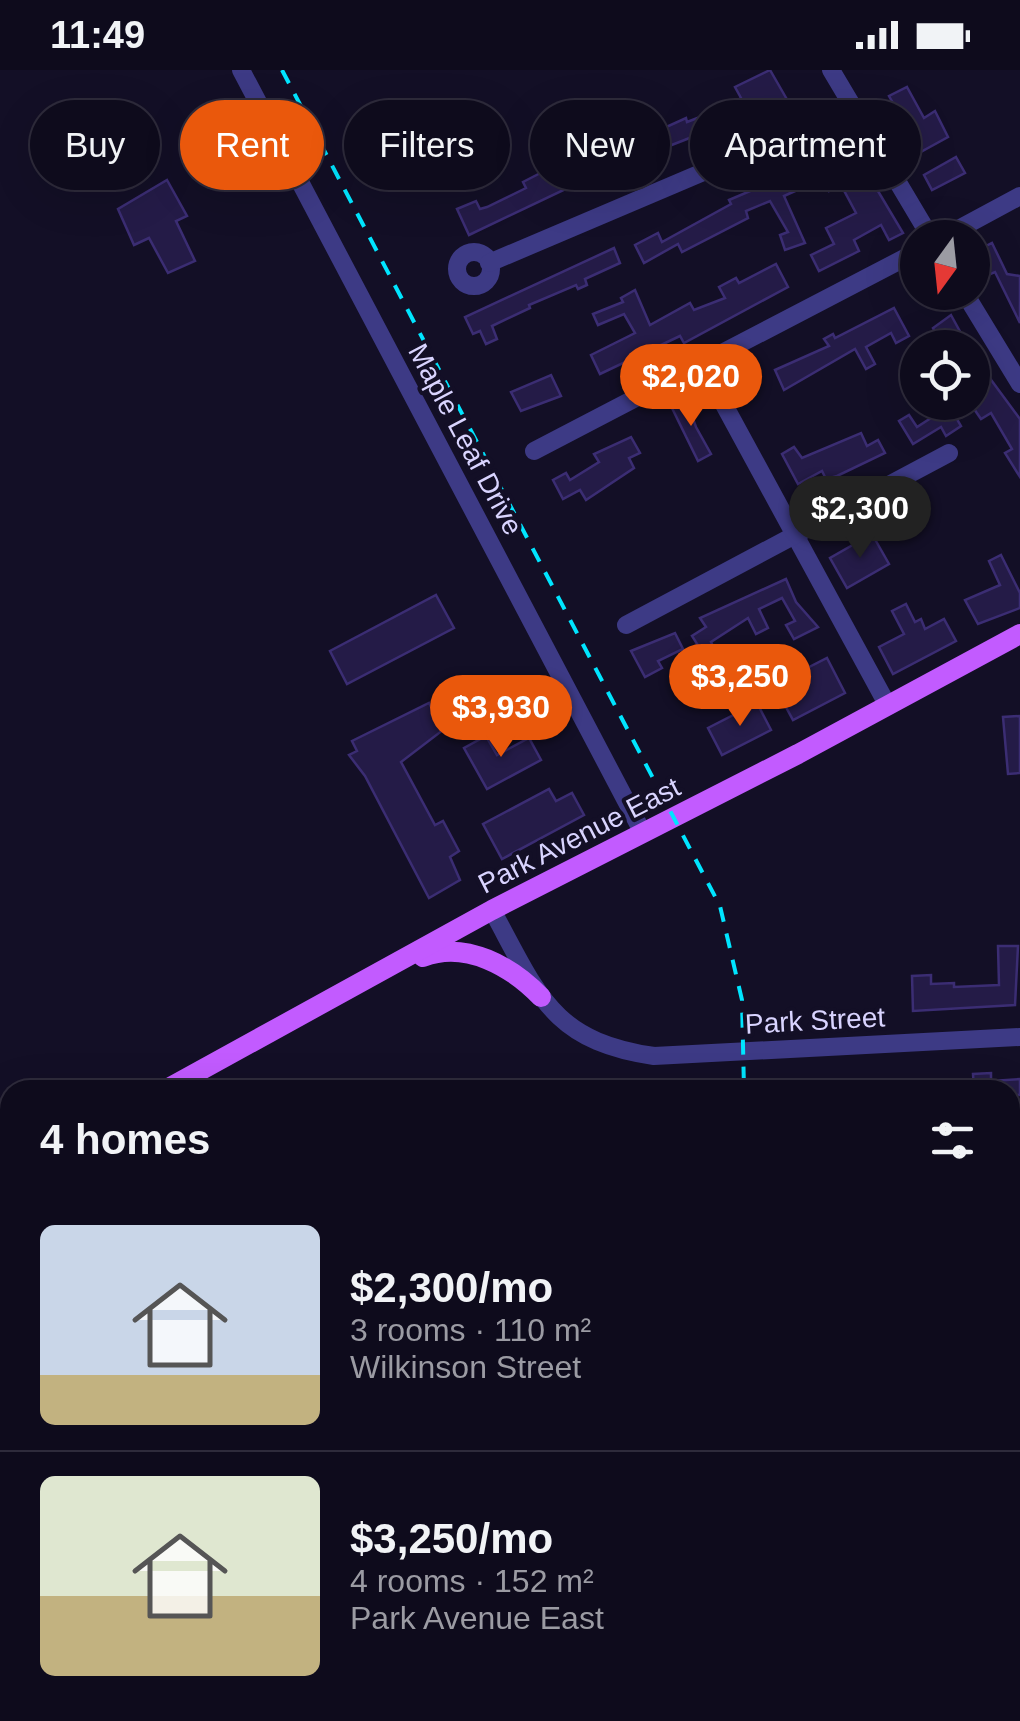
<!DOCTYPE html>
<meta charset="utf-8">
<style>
:root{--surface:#0e0b1c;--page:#1c1929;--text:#f1f3f6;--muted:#9b9ba3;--line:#2e2b3b;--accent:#ea580c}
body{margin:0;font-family:Arial,sans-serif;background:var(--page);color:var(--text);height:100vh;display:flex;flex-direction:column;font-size:38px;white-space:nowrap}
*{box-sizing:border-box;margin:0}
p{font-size:32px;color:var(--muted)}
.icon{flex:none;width:55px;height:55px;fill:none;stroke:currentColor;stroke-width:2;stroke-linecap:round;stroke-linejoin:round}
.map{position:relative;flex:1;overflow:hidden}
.details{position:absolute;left:0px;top:1010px;width:1020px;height:642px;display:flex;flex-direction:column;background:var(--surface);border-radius:30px 30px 0 0;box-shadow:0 10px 40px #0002,0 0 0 2px var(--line)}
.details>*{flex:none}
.guide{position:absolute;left:30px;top:30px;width:960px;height:90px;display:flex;gap:20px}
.needle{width:65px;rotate:195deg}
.fabs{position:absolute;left:900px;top:150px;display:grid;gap:20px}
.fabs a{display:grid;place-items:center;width:90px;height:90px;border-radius:50%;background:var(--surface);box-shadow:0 10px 40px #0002,0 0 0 2px var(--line);font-size:50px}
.price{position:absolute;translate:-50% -85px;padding:0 22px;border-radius:35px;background:var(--accent);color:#fff;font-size:32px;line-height:65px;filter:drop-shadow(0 2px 5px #0008)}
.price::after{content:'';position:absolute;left:50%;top:60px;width:30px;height:22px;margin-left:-15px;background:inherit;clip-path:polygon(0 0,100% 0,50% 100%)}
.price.on{background:#222;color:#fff}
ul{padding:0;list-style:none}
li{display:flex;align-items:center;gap:30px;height:250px;padding:0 40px}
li+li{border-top:2px solid var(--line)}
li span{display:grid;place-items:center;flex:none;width:280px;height:200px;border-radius:15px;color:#555}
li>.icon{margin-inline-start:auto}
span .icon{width:120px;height:120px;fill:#fffc;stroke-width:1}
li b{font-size:42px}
h2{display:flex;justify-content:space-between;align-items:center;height:120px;padding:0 40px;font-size:42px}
.pill{padding:0 35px;border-radius:45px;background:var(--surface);box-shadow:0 10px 40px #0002,0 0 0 2px var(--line);font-size:35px;line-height:90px}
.pill.on{background:var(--accent);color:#fff}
.status{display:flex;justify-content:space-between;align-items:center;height:70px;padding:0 50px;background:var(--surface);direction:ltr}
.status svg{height:28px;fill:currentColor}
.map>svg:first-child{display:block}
</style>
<div class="status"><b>11:49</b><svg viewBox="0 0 49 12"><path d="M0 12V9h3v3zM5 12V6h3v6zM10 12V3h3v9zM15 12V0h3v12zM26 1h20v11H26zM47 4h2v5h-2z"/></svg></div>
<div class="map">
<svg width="1020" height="1651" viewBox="0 0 1020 1651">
<rect width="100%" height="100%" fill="#130f26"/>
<!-- green -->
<g fill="#12302f">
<path d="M1020,1087V1241L1010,1236V1093Z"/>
<path d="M1010,1439L1020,1454V1560L1010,1558Z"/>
</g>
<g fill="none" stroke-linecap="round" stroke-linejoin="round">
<!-- stream -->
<path stroke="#0c2248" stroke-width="4" d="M1010,1096L1020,1090"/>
</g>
<!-- building -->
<g fill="#241b47" stroke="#3b2d73" stroke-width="2.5">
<path d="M770,0L789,33L775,41L770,32L733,51L595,105L469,165L457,139L476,131L480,139L487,137L526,118L523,112L554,96L548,85L559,80L566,93L604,82L587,48L601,41L620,78L686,48L687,52L721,39L741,28L735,17Z"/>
<path d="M907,17L924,48L935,41L948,67L917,84L911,72L919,67L908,46L902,49L889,26Z"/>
<path d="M847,69L903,163L889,170L881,155L854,170L859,181L819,201L811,185L834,174L826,158L856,143L841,115L829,121L823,109L829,105L820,88Z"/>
<path d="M956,87L965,103L932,120L924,105Z"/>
<path d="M797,101L804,117L784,126L805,173L785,180L780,165L788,162L770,131L746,141L748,148L682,182L678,174L644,193L635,175L658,163L662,172L731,134L729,130Z"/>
<path d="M167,110L187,146L176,151L195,191L168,203L149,168L134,175L118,139Z"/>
<path d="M992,173L1007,204L1020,206V253L995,202L988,205L976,181Z"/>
<path d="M614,178L620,193L585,209L587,215L578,219L576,215L529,235L530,238L492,256L497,269L486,274L480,261L473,264L465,247Z"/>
<path d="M776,194L788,217L684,273L680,266L600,304L591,285L635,263L624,244L598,255L593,244L623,232L621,228L635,220L650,255L690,233L694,240L725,228L719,217L736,208L739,213Z"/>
<path d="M894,238L909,266L896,273L891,263L866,277L875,294L866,299L855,279L784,320L775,300L829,276L824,269L833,264L835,268Z"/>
<path d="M951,245L969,278H944L933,258Z"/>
<path d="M972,284L1020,349V407L1005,383L1012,379L991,343L981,349L972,336Z"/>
<path d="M551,305L561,326L521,341L511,322Z"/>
<path d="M688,329L696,344L692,346L696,357L711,384L698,391L672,338Z"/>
<path d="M926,332H947L961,356L946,366L941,357L913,374L899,351L909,345L917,357L934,346Z"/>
<path d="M861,363L867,376L878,370L885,383L837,406L826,409L822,401L798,414L782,384L794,377L802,388Z"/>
<path d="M631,367L640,383L629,388L634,398L586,430L580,420L563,429L553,410L566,403L570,410L599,392L594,384Z"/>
<path d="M872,464L889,494L847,518L830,488Z"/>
<path d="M1001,485L1020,523V538L978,554L965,530L1000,515L989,491Z"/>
<path d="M786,509L796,532L818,557L794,569L786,555L795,551L782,528L759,539L768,558L756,564L748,548L711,572L714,578L704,585L692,566L706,557L700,548Z"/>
<path d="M436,525L454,558L347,614L330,581Z"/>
<path d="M906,534L915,552L921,549L925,559L944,549L956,571L893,604L879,577L904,564L892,541Z"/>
<path d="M675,563L683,579L658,591L662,598L645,607L631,581Z"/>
<path d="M827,588L845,623L793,650L774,615Z"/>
<path d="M429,633L443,660L401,692L435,755L443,751L459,781L450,787L460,810L429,828L365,706L349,685L357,681L352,671Z"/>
<path d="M757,633L771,660L722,685L708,658Z"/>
<path d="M1020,646V703L1008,704L1003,647Z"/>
<path d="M486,666L497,685L529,668L541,690L487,719L464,678Z"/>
<path d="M549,719L556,731L572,723L584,745L502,789L483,754Z"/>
<path d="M998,876H1018L1015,935L913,941L912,906L931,905V914L954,913V917L999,915Z"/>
<path d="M991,1003V1011L1020,1009V1025H1010V1020H974L973,1004Z"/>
</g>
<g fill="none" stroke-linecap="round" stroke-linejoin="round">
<!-- minor -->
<g stroke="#3d3a85" stroke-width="18">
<path d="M241,0L643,763"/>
<path d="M831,0L931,168"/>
<path d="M942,168L1020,126"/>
<circle cx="474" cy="199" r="17"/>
<path d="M489,193L854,38"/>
<path d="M964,222L1020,314"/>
<path d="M703,296L888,636"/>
<path d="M534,381L918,181"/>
<path d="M626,555L949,383"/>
<path d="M492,840C538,924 551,971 654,986L1020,967"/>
</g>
<!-- major -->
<g stroke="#c25bff" stroke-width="20">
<path d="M423,887C466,870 512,897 541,927"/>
<path d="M165,1020L492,840L798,684L1020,564"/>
<path d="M0,1109L10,1104"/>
</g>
<!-- rail -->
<g stroke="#00e5ff" stroke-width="4" stroke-dasharray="15 12" stroke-linecap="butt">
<path d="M282,0L720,836L742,930L744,1020"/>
<path d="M1010,1085L1020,1079"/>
<path d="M60,1651L75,1642"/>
</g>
</g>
<g text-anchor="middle" stroke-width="8" stroke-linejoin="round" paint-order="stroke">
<!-- street labels -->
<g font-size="28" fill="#d9d4ff" stroke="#130f26">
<text transform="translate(466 369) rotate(62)" y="10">Maple Leaf Drive</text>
<text transform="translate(579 765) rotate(-27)" y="10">Park Avenue East</text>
<text transform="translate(815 950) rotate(-3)" y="10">Park Street</text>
</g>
</g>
</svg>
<div class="fabs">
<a><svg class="needle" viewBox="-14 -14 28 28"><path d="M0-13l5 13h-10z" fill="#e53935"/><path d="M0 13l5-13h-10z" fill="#9b9ba3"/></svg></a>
<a><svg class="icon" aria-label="locate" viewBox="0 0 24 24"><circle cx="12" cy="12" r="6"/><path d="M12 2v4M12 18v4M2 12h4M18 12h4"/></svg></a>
</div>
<b class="price" style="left:691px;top:359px">$2,020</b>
<b class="price on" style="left:860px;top:491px">$2,300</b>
<b class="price" style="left:740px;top:659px">$3,250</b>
<b class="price" style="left:501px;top:690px">$3,930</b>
<div class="guide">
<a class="pill">Buy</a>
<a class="pill on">Rent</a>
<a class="pill">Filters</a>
<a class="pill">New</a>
<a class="pill">Apartment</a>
</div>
<section class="details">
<h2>4 homes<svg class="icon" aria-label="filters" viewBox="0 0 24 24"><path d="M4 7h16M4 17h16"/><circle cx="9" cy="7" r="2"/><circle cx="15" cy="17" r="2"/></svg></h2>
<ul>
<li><span style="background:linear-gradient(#c9d6e8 75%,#c2b280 0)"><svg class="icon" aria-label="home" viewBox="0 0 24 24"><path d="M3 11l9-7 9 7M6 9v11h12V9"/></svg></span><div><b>$2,300/mo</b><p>3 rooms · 110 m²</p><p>Wilkinson Street</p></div></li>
<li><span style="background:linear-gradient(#dfe7d0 60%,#c2b280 0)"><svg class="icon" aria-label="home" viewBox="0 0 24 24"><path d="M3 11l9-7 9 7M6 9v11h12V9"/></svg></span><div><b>$3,250/mo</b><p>4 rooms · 152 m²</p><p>Park Avenue East</p></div></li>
</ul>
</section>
</div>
